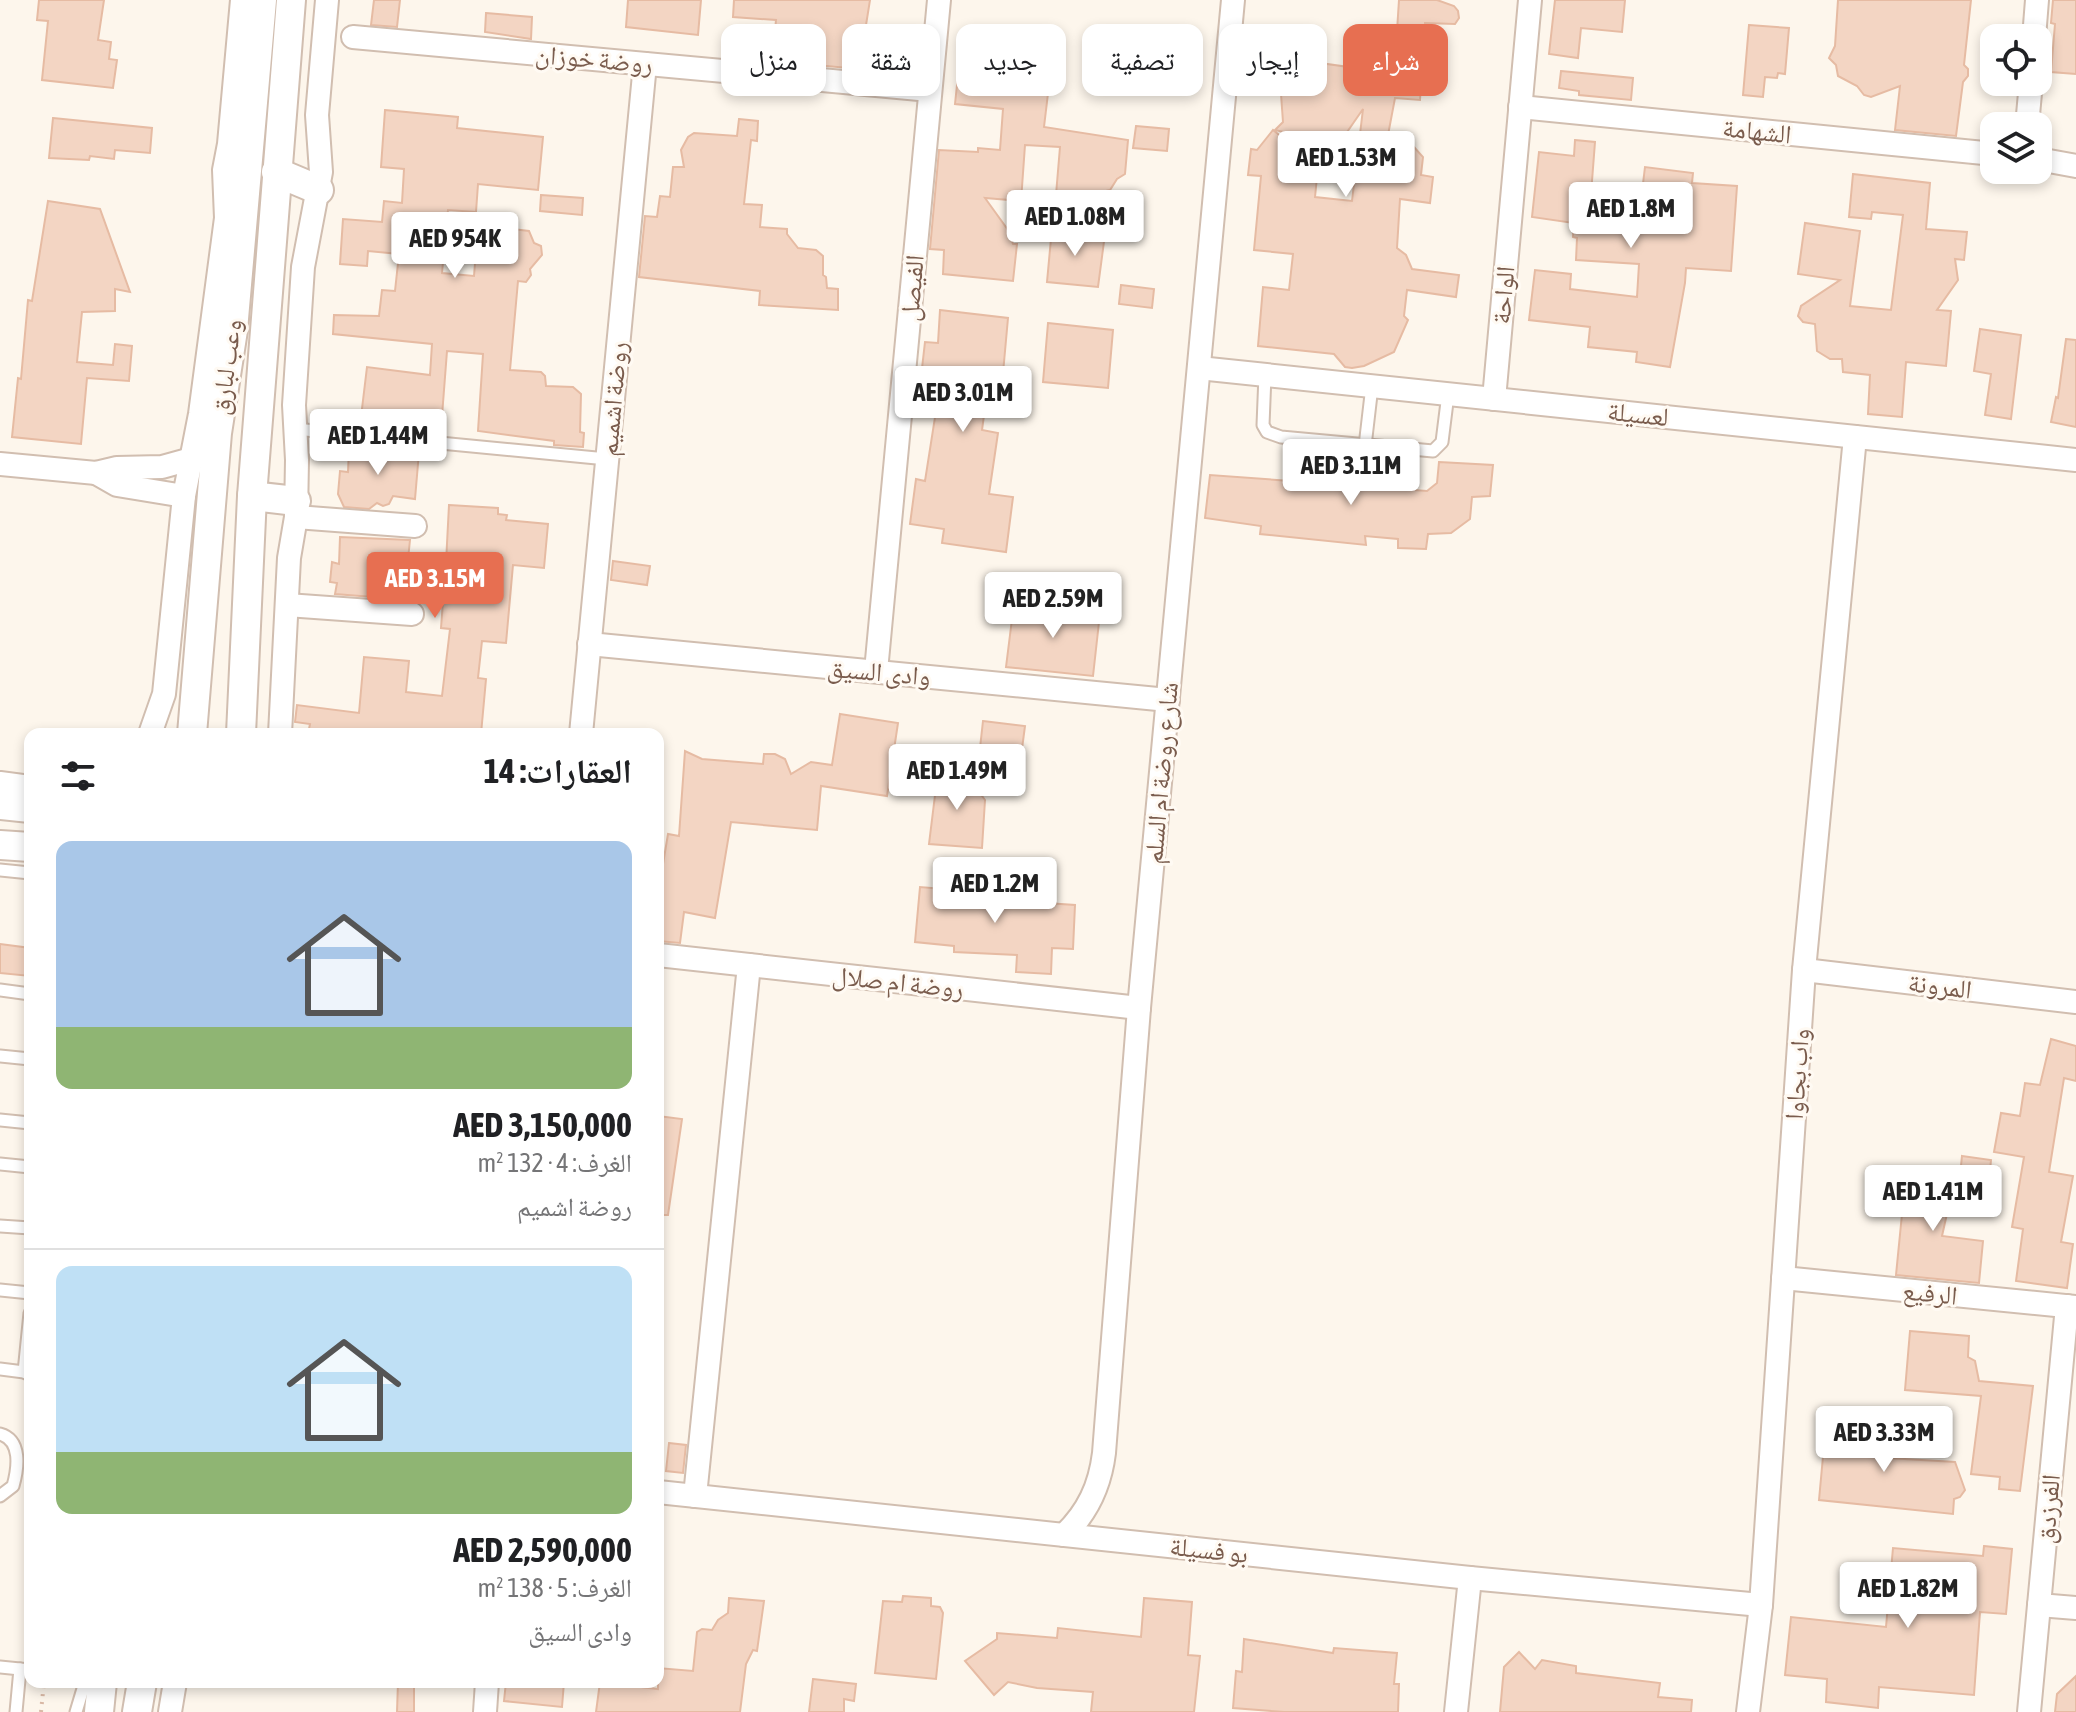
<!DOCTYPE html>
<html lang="ar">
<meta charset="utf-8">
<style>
:root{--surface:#fff;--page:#f2f2f2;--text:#202124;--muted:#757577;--line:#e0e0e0;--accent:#e76f51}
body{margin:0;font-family:"Asap Condensed","Noto Naskh Arabic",sans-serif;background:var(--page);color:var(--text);direction:rtl;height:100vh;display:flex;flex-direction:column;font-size:30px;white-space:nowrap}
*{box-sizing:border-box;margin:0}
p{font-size:26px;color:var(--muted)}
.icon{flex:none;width:44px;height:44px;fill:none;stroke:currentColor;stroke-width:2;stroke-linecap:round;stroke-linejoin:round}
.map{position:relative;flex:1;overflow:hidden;direction:ltr}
.side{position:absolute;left:24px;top:728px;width:640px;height:960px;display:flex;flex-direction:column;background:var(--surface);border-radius:16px;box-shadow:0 4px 12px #0003;direction:rtl}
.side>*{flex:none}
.guide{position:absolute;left:688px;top:24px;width:760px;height:72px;direction:rtl;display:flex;gap:16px}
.fabs{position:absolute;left:1980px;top:24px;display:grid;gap:16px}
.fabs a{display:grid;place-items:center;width:72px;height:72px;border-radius:16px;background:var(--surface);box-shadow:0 4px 12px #0003;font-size:40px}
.price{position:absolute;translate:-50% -68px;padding:0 18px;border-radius:8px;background:#fff;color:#222;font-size:26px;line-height:52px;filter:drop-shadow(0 2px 4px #0008)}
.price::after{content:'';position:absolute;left:50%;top:48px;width:24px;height:18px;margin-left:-12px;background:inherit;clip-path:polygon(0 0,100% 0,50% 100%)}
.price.current{background:var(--accent);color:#fff}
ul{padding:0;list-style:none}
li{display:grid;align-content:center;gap:16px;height:424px;padding:0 32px}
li+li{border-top:2px solid var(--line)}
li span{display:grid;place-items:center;height:248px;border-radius:16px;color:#555}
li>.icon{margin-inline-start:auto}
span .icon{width:144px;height:144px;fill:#fffc;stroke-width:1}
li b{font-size:34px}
h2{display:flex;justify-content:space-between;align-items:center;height:96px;padding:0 32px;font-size:34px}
.pill{padding:0 28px;border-radius:16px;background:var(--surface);box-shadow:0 4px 12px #0003;font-size:28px;line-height:72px}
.pill.current{background:var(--accent);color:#fff}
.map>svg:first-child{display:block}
</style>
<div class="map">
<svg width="2076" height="1712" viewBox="0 0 2076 1712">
<rect width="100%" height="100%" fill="#fdf6ec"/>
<!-- building -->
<g fill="#f3d5c3" stroke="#e6bba3" stroke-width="2">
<path d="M39,0H104L98,40L111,42L109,59L117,60L113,88L42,80L48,21L37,20Z"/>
<path d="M374,0H400L397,27L371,25Z"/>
<path d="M628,0H701L698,35L626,27Z"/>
<path d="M734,0H870L859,69L772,61L776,20L733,17Z"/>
<path d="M1399,0H1437L1454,6L1458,11L1459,18L1455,24L1425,23L1420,100L1395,98L1388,135L1405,137L1423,157L1421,175L1433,177L1430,203L1400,199L1397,248L1406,255L1412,269L1459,275L1456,297L1407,290L1404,316L1408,320L1394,352L1364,366L1352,368L1345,367L1334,354L1258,346L1263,287L1289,290L1293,254L1254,250L1261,176L1248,175L1251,149L1257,150L1273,130L1322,170L1317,177L1315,197L1352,201L1363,109L1338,145L1275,130L1283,122L1281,94L1272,93L1277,57L1356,68L1358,28L1397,31Z"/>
<path d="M1555,0H1625L1622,32L1581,28L1578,58L1549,54Z"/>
<path d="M1838,0H1971L1964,65L1968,69V76L1963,82L1956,136L1895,130L1900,86L1871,97L1864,95L1857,86L1838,76L1836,65L1829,58L1835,46Z"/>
<path d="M2053,0H2076V74L2051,72L2055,24L2051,23Z"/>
<path d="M486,13L532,17L531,39L485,32Z"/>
<path d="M1749,25L1789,28L1785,74L1778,73L1777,78L1765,77L1763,97L1743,95Z"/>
<path d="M1001,54L1052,60L1044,127L1128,140L1125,174L1117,179L1110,190L1093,194V200L1056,195L1060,147L1025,145L1021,201L985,198L1008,230L1013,244H1017L1013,281L943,274L944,250L930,249L939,150L978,152V148L1000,150L1003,109L955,104L959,66L999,71Z"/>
<path d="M1561,71L1633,78L1631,100L1579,95V91L1559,88Z"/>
<path d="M385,110L458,117L457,128L543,137L538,190L478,184L476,212L448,210L442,273L474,276L478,225L529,231L534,243L541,246L542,255L530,269L531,275L526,282L518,281L510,370L541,372L545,376L546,386L573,387L581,394L580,432L584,433L583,447L554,445V441L478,431L483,354L447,351L442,416L418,414L417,423L361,417L367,367L430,375L432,344L333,334L334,315L379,316L382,290L395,291L399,254L368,251L367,266L340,264L343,219L382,222L384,201L402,203L404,169L381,167Z"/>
<path d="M53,118L152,128L150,153L115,150L114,159L90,156L89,160L49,158Z"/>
<path d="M739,119L758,121L757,141L751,140L744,204L762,205L760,227L787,229V234L798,248L816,250L823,256V275L826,277L827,288L838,289V310L759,305L760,291L639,277L645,216L657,217L660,196L670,197L673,167H684L681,150L688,137L694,133L737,136Z"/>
<path d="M1136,126L1169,129L1167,151L1133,148Z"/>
<path d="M1575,140L1595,142L1591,194L1641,200L1645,167L1693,173L1692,183L1737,186L1731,271L1686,268L1685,283L1670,367L1636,362L1637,352L1588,347L1590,327L1529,320L1535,270L1571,274L1570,289L1637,297L1639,264L1576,260L1577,238L1573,237L1574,223L1532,217L1539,152L1574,156Z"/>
<path d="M1853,174L1930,183L1926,229L1967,232L1964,260L1955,259L1958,280L1937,310L1951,311L1946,366L1906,362L1902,417L1868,414L1870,375L1843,372L1842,359H1830L1817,351L1815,324L1803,322L1798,316L1801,306L1840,280L1798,274L1805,223L1860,231L1850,306L1891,310L1903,215L1872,212L1871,219L1849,217Z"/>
<path d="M541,195L583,198L582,215L540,211Z"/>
<path d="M48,201L100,209L130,292L115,289V311L82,312L77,362L113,365L115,344L132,346L129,381L87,378L81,444L12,437L18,378L21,379L28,300L32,301Z"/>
<path d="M1052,228L1105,234L1098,287L1047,282Z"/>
<path d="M1121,285L1154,289L1152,308L1119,304Z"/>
<path d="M940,310L1008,318L1003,373L990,371L982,430L998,433L989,494L1013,497L1006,552L942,543L944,529L910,524L916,479L925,481L936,411L925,410L928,387L920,386L925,342L938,343Z"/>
<path d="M1048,323L1113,330L1108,388L1043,382Z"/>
<path d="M1980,329L2021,335L2011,419L1985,415L1991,374L1974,371Z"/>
<path d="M2066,339L2076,340V427L2051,422L2056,397L2058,398Z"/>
<path d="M349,448L419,452L415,499L393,496L389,504L383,506L377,503L369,509L344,507L338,494L340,471L348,472Z"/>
<path d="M1439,462L1493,465L1490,496L1472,497L1470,519L1451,533L1428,534L1426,549L1398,548V539L1365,536L1366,545L1260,534L1261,526L1205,518L1210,475L1427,491L1437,483Z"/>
<path d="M449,505L498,508V514L507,515L506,520L548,524L544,568L513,565L506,643L482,641L478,678L486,679L481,734L411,730V734H308L310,724L295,722L297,705L359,713L364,657L409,661L406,692L442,696L450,629L441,628L443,602L426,600L427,590L386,586L373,597L335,594L337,583L330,582L332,562L339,564L340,537L410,540L408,559L446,563Z"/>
<path d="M613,561L650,566L647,585L611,580Z"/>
<path d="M1014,603L1100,613L1093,676L1006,667Z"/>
<path d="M840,714L898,723L887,796L821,786L817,830L731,822L715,918L684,912L680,943L658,941V894L668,834L679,836L685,751L702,759L763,764L764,754H775L785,759L791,774L811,762L832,765Z"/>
<path d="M983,721L1025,726L1018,779L977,775Z"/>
<path d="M962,769L985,800L982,848L929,844L938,771Z"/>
<path d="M956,883L999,885V900L1075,905L1073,949L1052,948L1051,974L1016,972L1017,955L954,952V946L915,942L920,887L956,890Z"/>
<path d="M0,944L30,948V976L0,973Z"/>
<path d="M2051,1039L2076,1046V1081L2064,1078L2049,1172L2073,1176L2061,1242L2073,1244L2067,1288L2016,1281L2023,1229L2012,1227L2024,1157L1994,1152L2001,1113L2020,1116L2025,1083L2040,1085Z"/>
<path d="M658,1116L682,1119L668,1215H658Z"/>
<path d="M1962,1156L1991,1160L1989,1180L1960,1176Z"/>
<path d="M1909,1167L1955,1178L1942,1236L1983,1241L1979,1283L1896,1275L1902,1214L1898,1213Z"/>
<path d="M1910,1331L1969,1336L1968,1357L1975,1361L1979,1381L2033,1386L2020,1491L1999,1489L2000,1477L1971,1474L1981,1396L1905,1390Z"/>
<path d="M1826,1424L1890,1430L1888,1458L1955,1462L1965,1490L1960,1497L1954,1499L1953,1514L1819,1500Z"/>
<path d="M669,1443L686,1445L683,1473L666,1471Z"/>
<path d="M1984,1546L2012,1549L2006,1614L1980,1612L1974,1695L1879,1687L1878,1708L1826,1702L1827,1679L1785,1675L1791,1617L1886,1627L1893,1548L1983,1556Z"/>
<path d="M903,1596L931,1598V1606L940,1607L943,1613L936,1679L875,1673L883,1601L902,1602Z"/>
<path d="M729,1598L764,1601L757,1651L753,1650L746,1664L740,1712H596L600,1682L658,1689V1668L693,1671L697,1632L702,1629L712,1630L718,1620L728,1613Z"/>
<path d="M1144,1598L1192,1602L1188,1655L1200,1656L1194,1712H1091L1093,1692L1037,1688L1008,1682L994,1695L965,1661L997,1639V1633L1057,1638L1058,1628L1141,1637Z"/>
<path d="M1244,1639L1333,1653L1334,1648L1397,1653L1394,1684H1399L1398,1712H1284L1233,1708L1236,1671L1242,1672Z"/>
<path d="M1519,1652L1535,1669L1542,1660L1576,1666V1673L1660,1683L1658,1697L1692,1700L1691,1712H1500L1504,1667Z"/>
<path d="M2076,1676V1712H2055L2057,1694Z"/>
<path d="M813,1679L856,1684L854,1701L844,1699V1712H809Z"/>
<path d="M398,1682H414V1712H397Z"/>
<path d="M506,1682H564L562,1707L504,1701Z"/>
</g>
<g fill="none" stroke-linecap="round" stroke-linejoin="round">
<defs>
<g id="service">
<path d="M1265,375L1263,425L1267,432L1281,437L1433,451L1442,442L1448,394"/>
<path d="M295,429L607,459"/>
<path d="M1365,446L1372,386"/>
<path d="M0,870L30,873"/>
<path d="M0,990L30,994"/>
<path d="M0,1056L30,1059"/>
<path d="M0,1120L30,1123"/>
<path d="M0,1164L30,1167"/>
<path d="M0,1226L30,1228"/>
<path d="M0,1290L30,1293"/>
<path d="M0,1369L24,1372L30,1375"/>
<path d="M24,1372L30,1313"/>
<path d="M0,1434C22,1440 18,1468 13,1486L0,1496"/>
<path d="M0,1667L30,1670"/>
<path d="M16,1712L20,1669"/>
<path d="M76,1712L85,1682"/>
</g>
<g id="minor">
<path d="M353,37L930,90"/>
<path d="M2034,38L2037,0"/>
<path d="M1520,107L1994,154"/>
<path d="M2027,126L2031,82"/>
<path d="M2038,159L2076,166"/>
<path d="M1199,368L2076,460"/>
<path d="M1494,399L1530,0"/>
<path d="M0,464L96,473L117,468L162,467L191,459"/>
<path d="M96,473L117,485L184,496"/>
<path d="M296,517L415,526"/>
<path d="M287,605L412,614"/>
<path d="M589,644L1168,700"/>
<path d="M876,671L939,0"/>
<path d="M150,734L164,694L184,496L200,414L226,218L224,170L229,144L242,0"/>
<path d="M280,734L289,558L296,517L297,460L294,405L303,267L321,172L317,115L327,0"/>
<path d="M581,734L645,64"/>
<path d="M0,783L30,787"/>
<path d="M658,955L1139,1008"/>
<path d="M1804,970L2076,1002"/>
<path d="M1783,1278L2076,1307"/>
<path d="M658,1492L1470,1578L1761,1605"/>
<path d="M695,1496L749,965"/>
<path d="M1064,1535C1088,1512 1100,1486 1104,1453L1139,1008L1233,0"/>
<path d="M2039,1605L2076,1608"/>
<path d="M170,1712L175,1682"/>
<path d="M485,1712L487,1682"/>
<path d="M1456,1712L1470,1578"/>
<path d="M1748,1712L1761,1605L1804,970L1855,437"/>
<path d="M2029,1712L2067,1306"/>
</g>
<g id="tertiary">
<path d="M276,172L319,190"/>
<path d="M252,496L296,501"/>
<path d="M192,734L217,433L233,330L262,0"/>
<path d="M241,734L252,496L291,0"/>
<path d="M0,805L30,808"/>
<path d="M0,845L30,847"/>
<path d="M99,1712L102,1682"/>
<path d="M137,1712L142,1682"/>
</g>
</defs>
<!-- service casing -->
<use href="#service" stroke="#d1beb0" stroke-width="15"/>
<!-- minor casing -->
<use href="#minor" stroke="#d1beb0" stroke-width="26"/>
<!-- tertiary casing -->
<use href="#tertiary" stroke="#d1beb0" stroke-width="32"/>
<!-- path -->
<path stroke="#d9b8a5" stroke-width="4" stroke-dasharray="2 6" stroke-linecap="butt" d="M41,1712L44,1682"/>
<!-- service -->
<use href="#service" stroke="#fff" stroke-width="11"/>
<!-- minor -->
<use href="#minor" stroke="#fff" stroke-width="22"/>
<!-- tertiary -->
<use href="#tertiary" stroke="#fff" stroke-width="28"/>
</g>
<g text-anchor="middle" stroke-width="6" stroke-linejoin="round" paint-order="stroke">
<!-- street labels -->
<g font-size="26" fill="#7a5c4d" stroke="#fffaf3">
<text transform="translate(594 59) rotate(5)" y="9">روضة خوزان</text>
<text transform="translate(1757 131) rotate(6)" y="9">الشهامة</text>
<text transform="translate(912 288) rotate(-85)" y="9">الفيصل</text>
<text transform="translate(1503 295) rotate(-85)" y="9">الواحة</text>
<text transform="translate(226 367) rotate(-82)" y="9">وعب لبارق</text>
<text transform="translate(613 399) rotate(-85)" y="9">روضة اشميم</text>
<text transform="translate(1638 414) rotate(6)" y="9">لعسيلة</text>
<text transform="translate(879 672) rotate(5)" y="9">وادى السيق</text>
<text transform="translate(1161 773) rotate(-85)" y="9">شارع روضة ام السلم</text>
<text transform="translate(898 982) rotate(6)" y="9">روضة ام صلال</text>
<text transform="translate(1940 986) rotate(7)" y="9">المرونة</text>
<text transform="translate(1797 1074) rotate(-86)" y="9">واب بجاوا</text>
<text transform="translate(1930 1293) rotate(6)" y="9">الرفيع</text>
<text transform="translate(2048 1509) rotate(-85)" y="9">الفرزدق</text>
<text transform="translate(1209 1550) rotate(6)" y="9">بو فسيلة</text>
</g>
</g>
</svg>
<div class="fabs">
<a><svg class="icon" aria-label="locate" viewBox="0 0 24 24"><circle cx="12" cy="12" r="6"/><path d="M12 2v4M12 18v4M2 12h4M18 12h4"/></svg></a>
<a><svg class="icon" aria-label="layers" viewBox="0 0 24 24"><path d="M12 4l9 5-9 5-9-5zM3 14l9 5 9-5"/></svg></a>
</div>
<b class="price" style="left:1346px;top:199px">AED 1.53M</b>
<b class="price" style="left:1631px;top:250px">AED 1.8M</b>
<b class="price" style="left:1075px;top:258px">AED 1.08M</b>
<b class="price" style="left:455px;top:280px">AED 954K</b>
<b class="price" style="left:963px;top:434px">AED 3.01M</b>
<b class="price" style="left:378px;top:477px">AED 1.44M</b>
<b class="price" style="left:1351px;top:507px">AED 3.11M</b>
<b class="price current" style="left:435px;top:620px">AED 3.15M</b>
<b class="price" style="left:1053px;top:640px">AED 2.59M</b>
<b class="price" style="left:957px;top:812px">AED 1.49M</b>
<b class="price" style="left:995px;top:925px">AED 1.2M</b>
<b class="price" style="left:1933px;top:1233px">AED 1.41M</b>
<b class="price" style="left:1884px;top:1474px">AED 3.33M</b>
<b class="price" style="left:1908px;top:1630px">AED 1.82M</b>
<div class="guide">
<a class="pill current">شراء</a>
<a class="pill">إيجار</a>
<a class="pill">تصفية</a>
<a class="pill">جديد</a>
<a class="pill">شقة</a>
<a class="pill">منزل</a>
</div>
<section class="side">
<h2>العقارات: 14<svg class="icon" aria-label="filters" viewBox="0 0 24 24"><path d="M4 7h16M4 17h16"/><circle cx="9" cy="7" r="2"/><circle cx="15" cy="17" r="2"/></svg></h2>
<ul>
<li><span style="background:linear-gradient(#a9c7e8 75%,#8fb573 0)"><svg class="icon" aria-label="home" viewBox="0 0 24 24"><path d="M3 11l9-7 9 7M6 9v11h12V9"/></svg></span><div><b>AED 3,150,000</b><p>الغرف: 4 · 132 m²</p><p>روضة اشميم</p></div></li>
<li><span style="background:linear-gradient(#bfe0f5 75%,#8fb573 0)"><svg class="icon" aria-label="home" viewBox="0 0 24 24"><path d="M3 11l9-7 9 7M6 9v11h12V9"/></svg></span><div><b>AED 2,590,000</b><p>الغرف: 5 · 138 m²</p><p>وادى السيق</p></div></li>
</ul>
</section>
</div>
